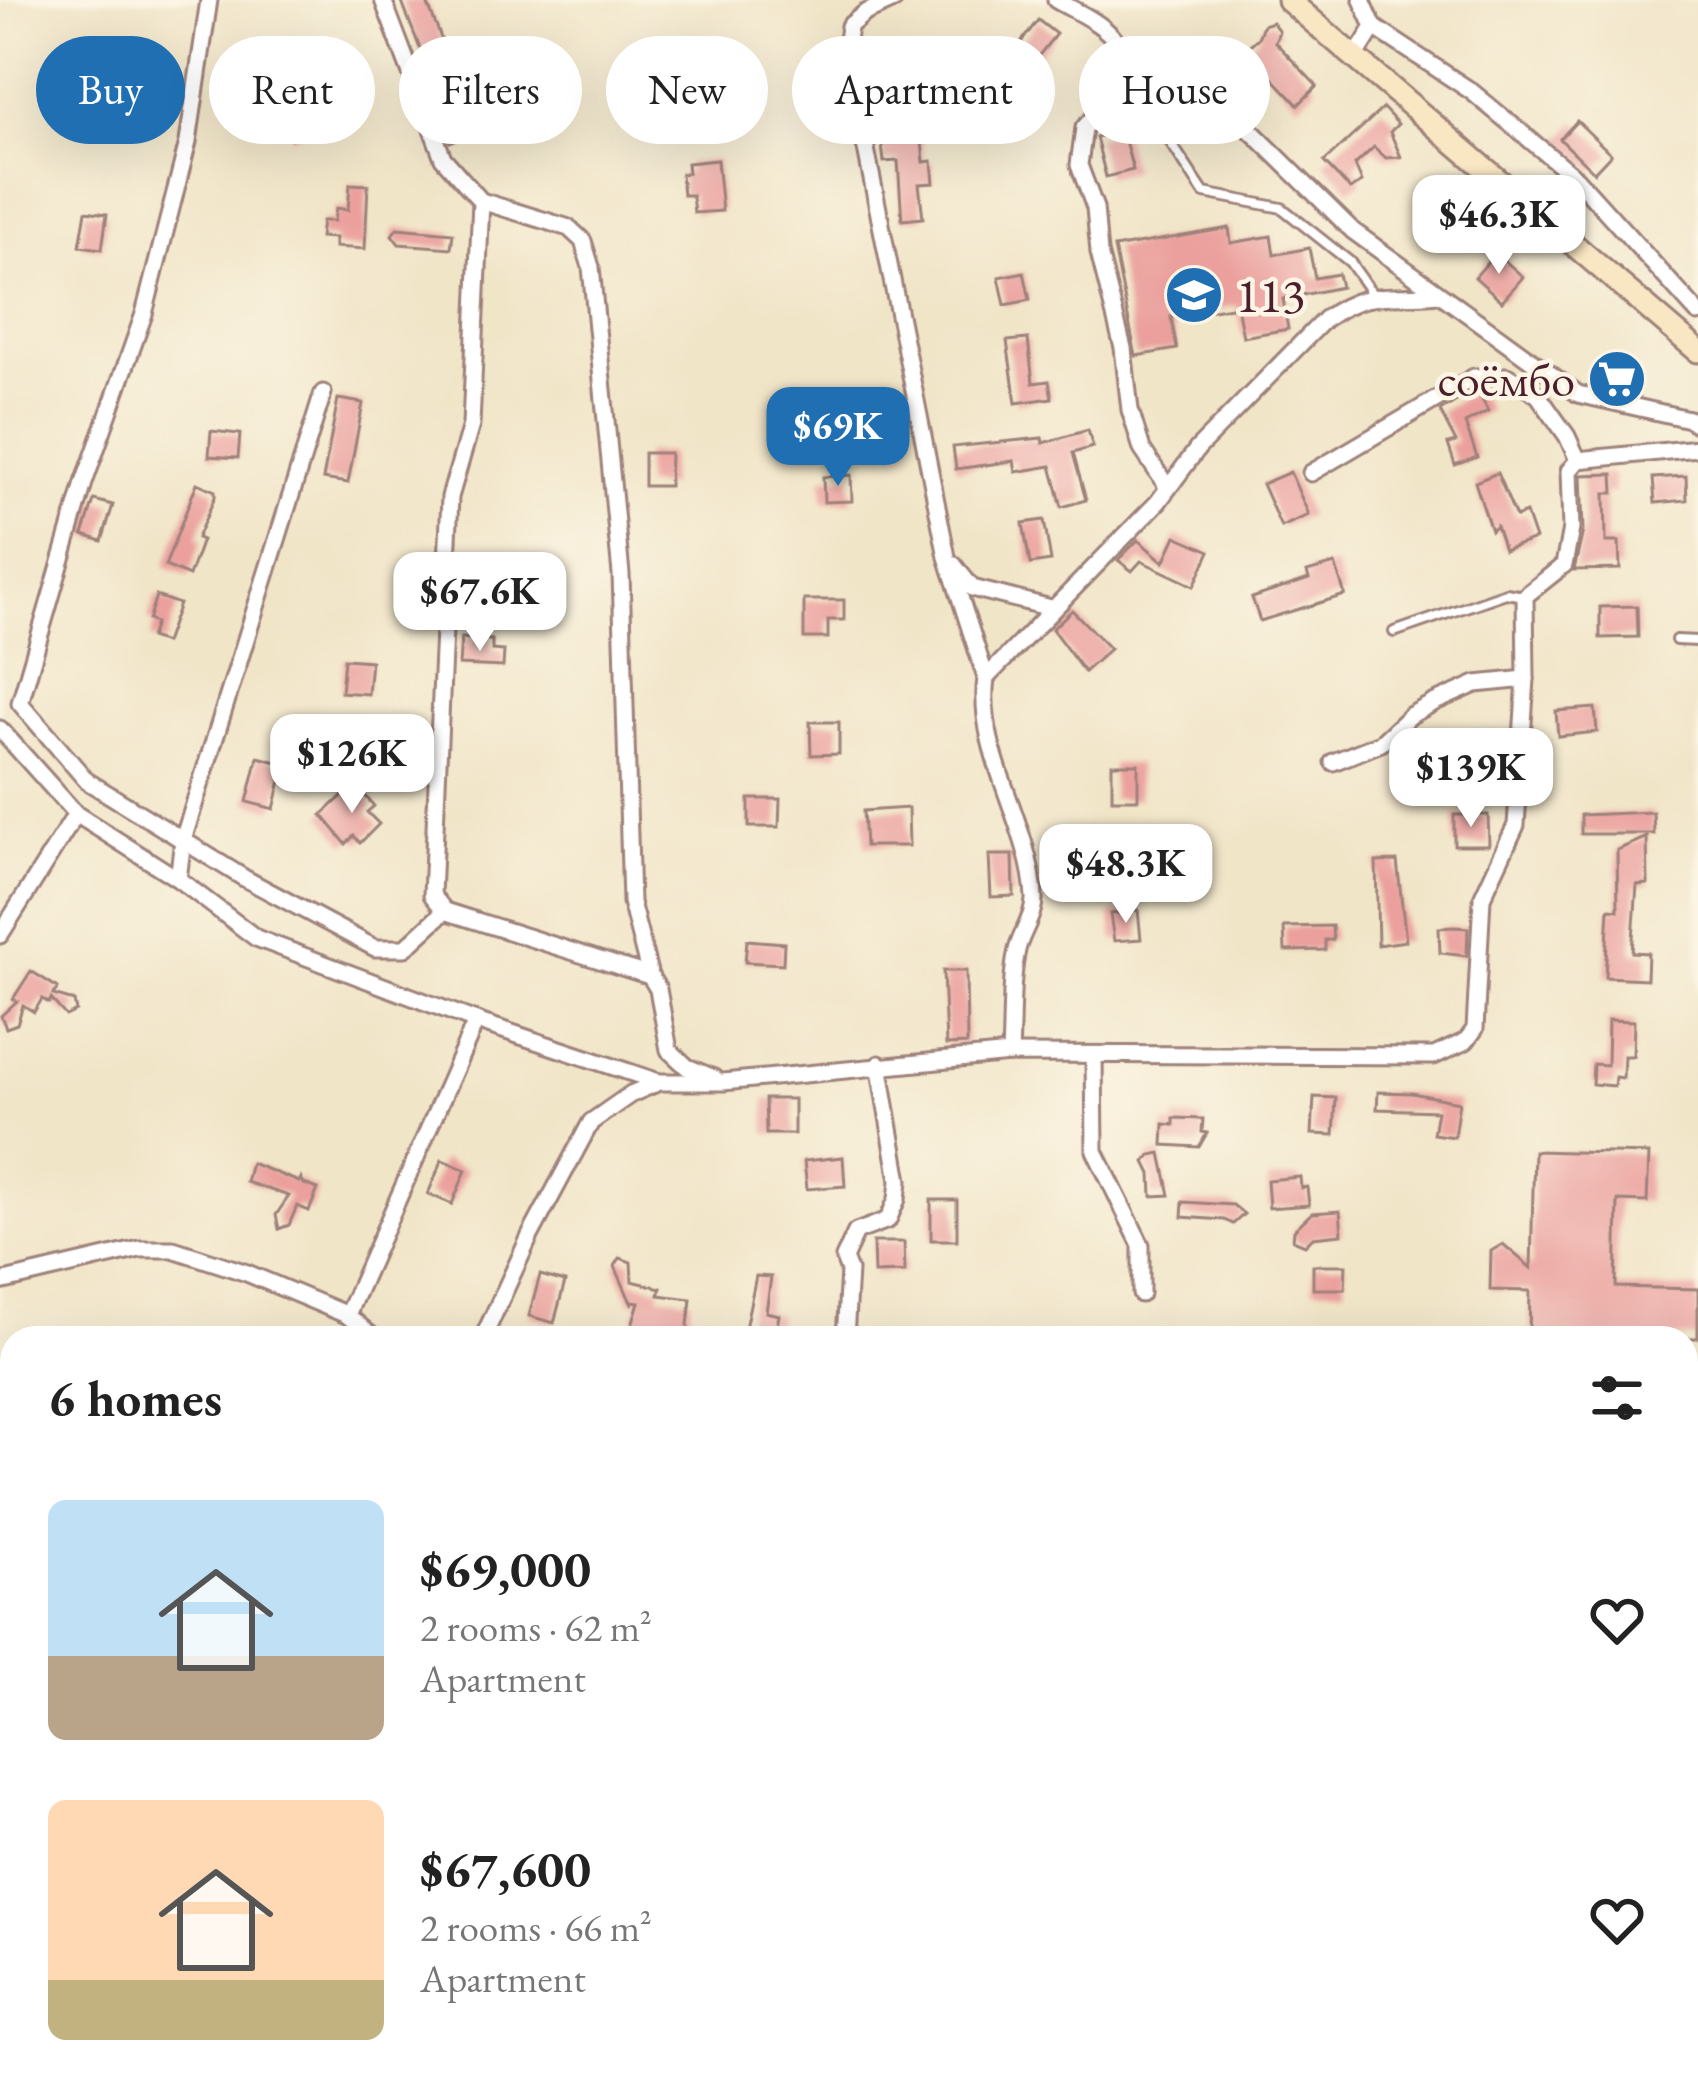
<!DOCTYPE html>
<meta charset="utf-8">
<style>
:root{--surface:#fff;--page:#f6f6f6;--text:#222;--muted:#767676;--accent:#1f6fb2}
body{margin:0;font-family:"EB Garamond",serif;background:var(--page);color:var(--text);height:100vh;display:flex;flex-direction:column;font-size:45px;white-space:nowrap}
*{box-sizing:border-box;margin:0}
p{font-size:39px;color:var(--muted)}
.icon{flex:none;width:66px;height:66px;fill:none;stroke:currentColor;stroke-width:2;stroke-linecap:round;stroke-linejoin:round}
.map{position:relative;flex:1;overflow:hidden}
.sheet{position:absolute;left:0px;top:1326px;width:1698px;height:768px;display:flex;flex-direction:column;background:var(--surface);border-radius:36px 36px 0 0;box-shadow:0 12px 48px #0002}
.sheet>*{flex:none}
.hud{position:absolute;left:36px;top:36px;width:1626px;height:108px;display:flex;gap:24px}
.price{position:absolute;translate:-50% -102px;padding:0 27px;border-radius:24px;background:#fff;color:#222;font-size:39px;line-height:78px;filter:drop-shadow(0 3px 6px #0008)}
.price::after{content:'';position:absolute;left:50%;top:72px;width:36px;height:27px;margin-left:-18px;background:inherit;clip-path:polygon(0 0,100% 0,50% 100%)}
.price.current{background:var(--accent);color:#fff}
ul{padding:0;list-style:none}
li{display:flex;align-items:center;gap:36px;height:300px;padding:0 48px}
li span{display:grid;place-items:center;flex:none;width:336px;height:240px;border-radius:18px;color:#555}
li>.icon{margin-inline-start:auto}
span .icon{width:144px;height:144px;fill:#fffc;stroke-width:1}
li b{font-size:51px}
h2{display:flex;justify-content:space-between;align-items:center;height:144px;padding:0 48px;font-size:51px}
.tag{padding:0 42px;border-radius:54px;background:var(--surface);box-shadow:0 12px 48px #0002;font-size:42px;line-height:108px}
.tag.current{background:var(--accent);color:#fff}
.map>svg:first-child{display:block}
</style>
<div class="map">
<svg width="1698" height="2094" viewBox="0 0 1698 2094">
<rect width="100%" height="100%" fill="#fcf5e5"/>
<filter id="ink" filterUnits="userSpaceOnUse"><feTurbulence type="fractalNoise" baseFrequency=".00833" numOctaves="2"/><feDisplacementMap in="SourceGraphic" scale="24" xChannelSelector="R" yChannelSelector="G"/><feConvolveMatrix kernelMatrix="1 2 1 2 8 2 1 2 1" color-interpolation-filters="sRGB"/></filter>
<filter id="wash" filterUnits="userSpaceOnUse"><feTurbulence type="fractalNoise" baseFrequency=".004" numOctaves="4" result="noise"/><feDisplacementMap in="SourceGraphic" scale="48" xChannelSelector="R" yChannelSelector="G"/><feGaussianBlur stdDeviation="2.7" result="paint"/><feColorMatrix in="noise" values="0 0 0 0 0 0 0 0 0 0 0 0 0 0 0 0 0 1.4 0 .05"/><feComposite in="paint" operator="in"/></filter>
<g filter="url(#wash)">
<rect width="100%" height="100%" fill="#f1e5c8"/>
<g id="blocks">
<!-- building -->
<g fill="#eba09e">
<path d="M401,0H426L478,132L450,142L442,122L448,120Z"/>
<path d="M1038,20L1056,34L1033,63L1019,52L1024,45L1021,42Z"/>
<path d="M1272,22L1279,31L1275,42L1317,86L1298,105L1245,49L1258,38L1263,25Z"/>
<path d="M327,40L340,41V83L350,88L349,111L340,110V132L321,131V118L292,138L288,106L325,109Z"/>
<path d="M492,48L507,88L499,97L462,59Z"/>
<path d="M1383,108L1398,124L1390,132L1401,157L1386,158L1374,147L1355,165L1362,182L1350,189L1324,162Z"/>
<path d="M1577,121L1611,154L1594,172L1560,139Z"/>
<path d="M921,131L924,162L932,161L934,183L919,184L923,218L902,220L898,161L884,162L881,136Z"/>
<path d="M1115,132L1123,133L1133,170L1106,177L1096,137Z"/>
<path d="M717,160L722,211L694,213L692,195H683L681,174L688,173L687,163Z"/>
<path d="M350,184L368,185L365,249L335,247V238L320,237L322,221H334L336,208L348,210Z"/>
<path d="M86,211L107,214L102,249L80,246Z"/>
<path d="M397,228L453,233L451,248L399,244L392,235Z"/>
<path d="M1229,228L1231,243L1271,236L1274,255L1309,248L1315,278L1338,274L1341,287L1283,299L1288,329L1243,337L1237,306L1171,317L1177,349L1136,356L1114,248Z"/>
<path d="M1496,253L1523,277L1502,301L1475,277Z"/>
<path d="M1024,272L1030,300L1005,305L999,277Z"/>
<path d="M1028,339L1033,383L1049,381L1052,398L1016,403L1007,341Z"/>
<path d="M1477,389L1488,411L1465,423L1477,457L1455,465L1448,444L1456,442L1440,411Z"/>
<path d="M338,399L363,403L348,483L323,479Z"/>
<path d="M1088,430L1093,447L1073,453L1086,500L1062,507L1051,466L1016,472L1014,461L956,469L953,447L1042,438L1043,443Z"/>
<path d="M211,431L240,434L238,458L209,456Z"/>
<path d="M644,453H670L669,486H644Z"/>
<path d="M1290,472L1309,515L1281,527L1262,484Z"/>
<path d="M1497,473L1516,517L1526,513L1535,539L1504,550L1496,526L1491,531L1475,482Z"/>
<path d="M1613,474L1614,493H1605L1606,542H1619L1620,569L1574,570L1583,531L1581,475Z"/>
<path d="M851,475L852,501L824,502L823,477Z"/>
<path d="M1686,476L1687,500L1655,503L1653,478Z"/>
<path d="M197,483L215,491V497L197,538L202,540L189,576L165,566Z"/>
<path d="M94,500L113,505L102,541L83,535Z"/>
<path d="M1044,520L1051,561L1030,564L1023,523Z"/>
<path d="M1176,536L1210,551L1194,586L1141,561L1132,571L1118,560L1138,540L1164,562Z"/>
<path d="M1335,564L1345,595L1260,621L1252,598L1309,579L1307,572Z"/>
<path d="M156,596L179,604L165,643L150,638L155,623L148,620Z"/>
<path d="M804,600H844V620H828V638H804Z"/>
<path d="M1637,606L1638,637L1600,638V607Z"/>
<path d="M1072,610L1110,649L1084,672L1052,629Z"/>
<path d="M461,638L492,640V650L504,651L503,667L459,665Z"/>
<path d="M344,659L371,661L368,694L341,692Z"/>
<path d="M1595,708L1597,732L1558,736L1556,711Z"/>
<path d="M810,722H839V754L811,755Z"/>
<path d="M258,757L285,764L274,809L247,802Z"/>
<rect x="1112" y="764" width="26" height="35"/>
<path d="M355,784L374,806L367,812L379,824L360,843L354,836L346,844L322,815Z"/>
<path d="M749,799H780L779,827H749Z"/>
<path d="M908,808L909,846H865L863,811Z"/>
<path d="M1653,812L1654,834H1581V815Z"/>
<path d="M1454,815H1488L1489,845H1454Z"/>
<path d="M1647,837L1648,884L1637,885L1632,952L1648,953L1647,979L1605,977L1609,909L1618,910L1617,850Z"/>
<path d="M1176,851L1181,881L1154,885L1150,855Z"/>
<path d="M989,855H1013L1014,896L991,897Z"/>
<path d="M1397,861L1406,941L1378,945L1376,862Z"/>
<path d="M1138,910L1141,939L1114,941L1110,914Z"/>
<path d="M1332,926L1333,940H1325V950L1285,951L1284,927Z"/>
<path d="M1453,927L1468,928L1467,956L1440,953L1439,928Z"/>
<path d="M747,940L784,943L783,964L745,962Z"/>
<path d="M31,971L58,988L53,995L74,1001L76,1011L66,1016L51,999L49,1003L42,999L34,1012L23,1005L17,1024L6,1028L1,1016L17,1001L13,999Z"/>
<path d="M943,971H966L967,1044L946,1045Z"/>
<path d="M1608,1020L1634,1021L1633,1056H1624L1623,1078L1615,1077L1614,1086L1592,1084L1593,1064L1607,1065Z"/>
<path d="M1378,1092L1412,1093L1459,1102L1454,1137L1433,1134L1437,1111L1377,1109Z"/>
<path d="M1314,1097L1336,1098L1334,1135L1312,1134Z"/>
<path d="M765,1099H794V1134H766Z"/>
<path d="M1174,1118L1203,1119L1202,1132L1207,1133L1199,1147L1163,1145L1164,1124L1174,1125Z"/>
<path d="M1534,1151L1649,1154L1647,1202L1618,1201L1616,1287L1698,1289V1338H1529L1530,1291L1490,1290L1491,1251L1503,1244L1531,1268Z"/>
<path d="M1161,1153L1170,1195L1152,1196L1151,1174L1145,1162L1151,1155Z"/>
<path d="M843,1157L845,1186L807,1189L804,1161Z"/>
<path d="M442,1160L466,1170L452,1204L428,1194Z"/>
<path d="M251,1163L299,1182L301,1178L304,1184L318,1189L309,1211L297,1206L289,1225L279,1229L276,1215L289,1196L246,1182Z"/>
<path d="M1300,1177L1301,1188L1307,1187L1309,1205L1269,1208L1267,1180Z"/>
<rect x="931" y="1200" width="26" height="40"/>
<path d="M1183,1202L1233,1205L1244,1214L1233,1224L1224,1220L1182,1217Z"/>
<path d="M1340,1211L1342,1234L1313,1237L1305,1245L1293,1240L1294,1230L1312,1213Z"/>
<path d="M873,1242H904L905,1272L874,1273Z"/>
<path d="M620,1258L631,1262L632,1281L661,1288L659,1295L691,1299L687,1334L664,1331L662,1338H628L639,1302L632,1301V1305L615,1266Z"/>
<path d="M1313,1265H1346L1345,1289H1313Z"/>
<path d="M540,1275L565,1282L554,1323L529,1316Z"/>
<path d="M756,1276L771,1277L766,1312L779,1315L775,1338H743Z"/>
</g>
</g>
</g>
<g filter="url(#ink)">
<use href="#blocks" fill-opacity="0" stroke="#9e827a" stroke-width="3"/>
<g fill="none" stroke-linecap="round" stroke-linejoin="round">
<defs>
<g id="service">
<path d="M1159,125L1204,193L1282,208L1350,262L1373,295"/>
<path d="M1394,632L1506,593L1524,596"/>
<path d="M1676,640L1698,641"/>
</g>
<g id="minor">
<path d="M209,0L188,142L144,314L84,483L20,703L87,781L244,878L375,948H405L445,911"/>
<path d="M383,0L443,158L481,201L569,228L583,241L591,267L621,574L631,902L650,976L658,989L669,1050L687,1067L714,1078"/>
<path d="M894,0L865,13L849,26L846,48L947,557L986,678"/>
<path d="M1056,0C1101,25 1126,32 1129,89L1107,102L1084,128L1079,165L1095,208L1099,253L1123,348L1130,410L1142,449L1168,488"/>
<path d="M1374,27L1471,91L1576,178L1698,313"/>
<path d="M1355,57L1374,27L1362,0"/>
<path d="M1186,67L1353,231L1578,394L1689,419L1698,425"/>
<path d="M481,201L471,425L450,497L432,895L445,911L650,976"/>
<path d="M1311,473L1474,377L1507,376L1538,395L1567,436L1578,460"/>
<path d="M953,564L972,588L1051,608"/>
<path d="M0,729L76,814L178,879L256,938L476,1021L659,1082H723L1010,1054L1434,1056L1466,1041L1475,1029L1482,898L1516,825L1526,679L1525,596L1564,565L1571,529L1569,471L1578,460L1698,448"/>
<path d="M1333,762L1381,743L1411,715L1435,702L1476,684L1526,679"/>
<path d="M178,879L183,840L323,393"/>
<path d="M0,935L76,814"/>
<path d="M1010,1054C1012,1020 1010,983 1017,950C1021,933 1035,915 1034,897C1030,823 976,753 986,678L1158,502L1198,448L1325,319C1369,288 1388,299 1438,294"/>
<path d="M1094,1055L1095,1151L1141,1245V1294"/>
<path d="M0,1282L140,1249H173L247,1273L347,1315L374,1338"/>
<path d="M347,1315L476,1021"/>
<path d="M483,1338L530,1236L591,1122L631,1094L659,1082"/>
<path d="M845,1338L849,1271L844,1258L856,1232L888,1220L897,1199L899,1181L879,1064"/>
<path d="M0,1533L12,1535"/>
<path d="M1686,1542L1698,1519"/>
<path d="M0,1621L12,1623"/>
<path d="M931,2082L942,2094"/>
<path d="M131,2094V2082"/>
<path d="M1066,2094V2082"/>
<path d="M1396,2094L1399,2082"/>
</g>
<path id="secondary" d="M1288,0L1698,351"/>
</defs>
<!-- service casing -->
<use href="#service" stroke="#9e827a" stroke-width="14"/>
<!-- minor casing -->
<use href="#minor" stroke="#9e827a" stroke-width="21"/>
<!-- secondary casing -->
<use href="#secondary" stroke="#9e827a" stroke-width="27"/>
<!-- service -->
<use href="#service" stroke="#fff" stroke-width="8"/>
<!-- minor -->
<use href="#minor" stroke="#fff" stroke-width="15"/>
<!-- secondary -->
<use href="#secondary" stroke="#f9e7c3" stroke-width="21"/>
</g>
</g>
<!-- icons -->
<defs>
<symbol id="school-disc" viewBox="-11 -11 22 22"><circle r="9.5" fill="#1f6fb2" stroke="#fcf5e5"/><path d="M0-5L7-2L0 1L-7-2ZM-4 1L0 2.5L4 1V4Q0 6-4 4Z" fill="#fff"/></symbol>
<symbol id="supermarket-disc" viewBox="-11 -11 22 22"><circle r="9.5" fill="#1f6fb2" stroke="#fcf5e5"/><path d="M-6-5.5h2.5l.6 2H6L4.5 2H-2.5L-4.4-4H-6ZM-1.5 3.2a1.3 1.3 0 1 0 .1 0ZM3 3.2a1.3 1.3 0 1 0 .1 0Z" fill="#fff"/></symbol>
</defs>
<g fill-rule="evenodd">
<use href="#school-disc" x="1161" y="262" width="66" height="66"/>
<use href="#supermarket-disc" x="1584" y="346" width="66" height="66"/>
</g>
<g text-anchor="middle" stroke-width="9" stroke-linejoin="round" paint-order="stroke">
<!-- poi labels -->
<g font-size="48" fill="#4a1f2b" stroke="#fcf5e5" text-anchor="start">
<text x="1236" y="312">113</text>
<text x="1575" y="396" text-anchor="end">соёмбо</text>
</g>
</g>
</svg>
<b class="price" style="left:1499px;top:277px">$46.3K</b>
<b class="price current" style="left:838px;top:489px">$69K</b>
<b class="price" style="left:480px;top:654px">$67.6K</b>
<b class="price" style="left:352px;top:816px">$126K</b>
<b class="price" style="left:1471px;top:830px">$139K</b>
<b class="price" style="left:1126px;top:926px">$48.3K</b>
<div class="hud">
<a class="tag current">Buy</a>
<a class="tag">Rent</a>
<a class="tag">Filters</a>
<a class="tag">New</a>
<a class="tag">Apartment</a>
<a class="tag">House</a>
</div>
<section class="sheet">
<h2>6 homes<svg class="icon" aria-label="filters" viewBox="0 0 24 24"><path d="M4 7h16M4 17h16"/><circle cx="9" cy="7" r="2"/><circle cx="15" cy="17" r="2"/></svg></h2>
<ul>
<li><span style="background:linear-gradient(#bfe0f5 65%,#b9a48a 0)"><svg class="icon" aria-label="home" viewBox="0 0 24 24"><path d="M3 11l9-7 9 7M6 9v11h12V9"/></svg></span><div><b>$69,000</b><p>2 rooms · 62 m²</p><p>Apartment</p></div><svg class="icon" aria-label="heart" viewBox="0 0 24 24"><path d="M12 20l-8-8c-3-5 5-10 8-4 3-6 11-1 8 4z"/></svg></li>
<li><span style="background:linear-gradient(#ffd9b3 75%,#c2b280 0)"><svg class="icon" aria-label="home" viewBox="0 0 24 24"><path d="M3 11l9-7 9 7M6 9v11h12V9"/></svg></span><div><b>$67,600</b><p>2 rooms · 66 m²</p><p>Apartment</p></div><svg class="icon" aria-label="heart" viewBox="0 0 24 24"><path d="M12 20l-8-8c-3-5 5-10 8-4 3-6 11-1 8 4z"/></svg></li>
</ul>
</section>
</div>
